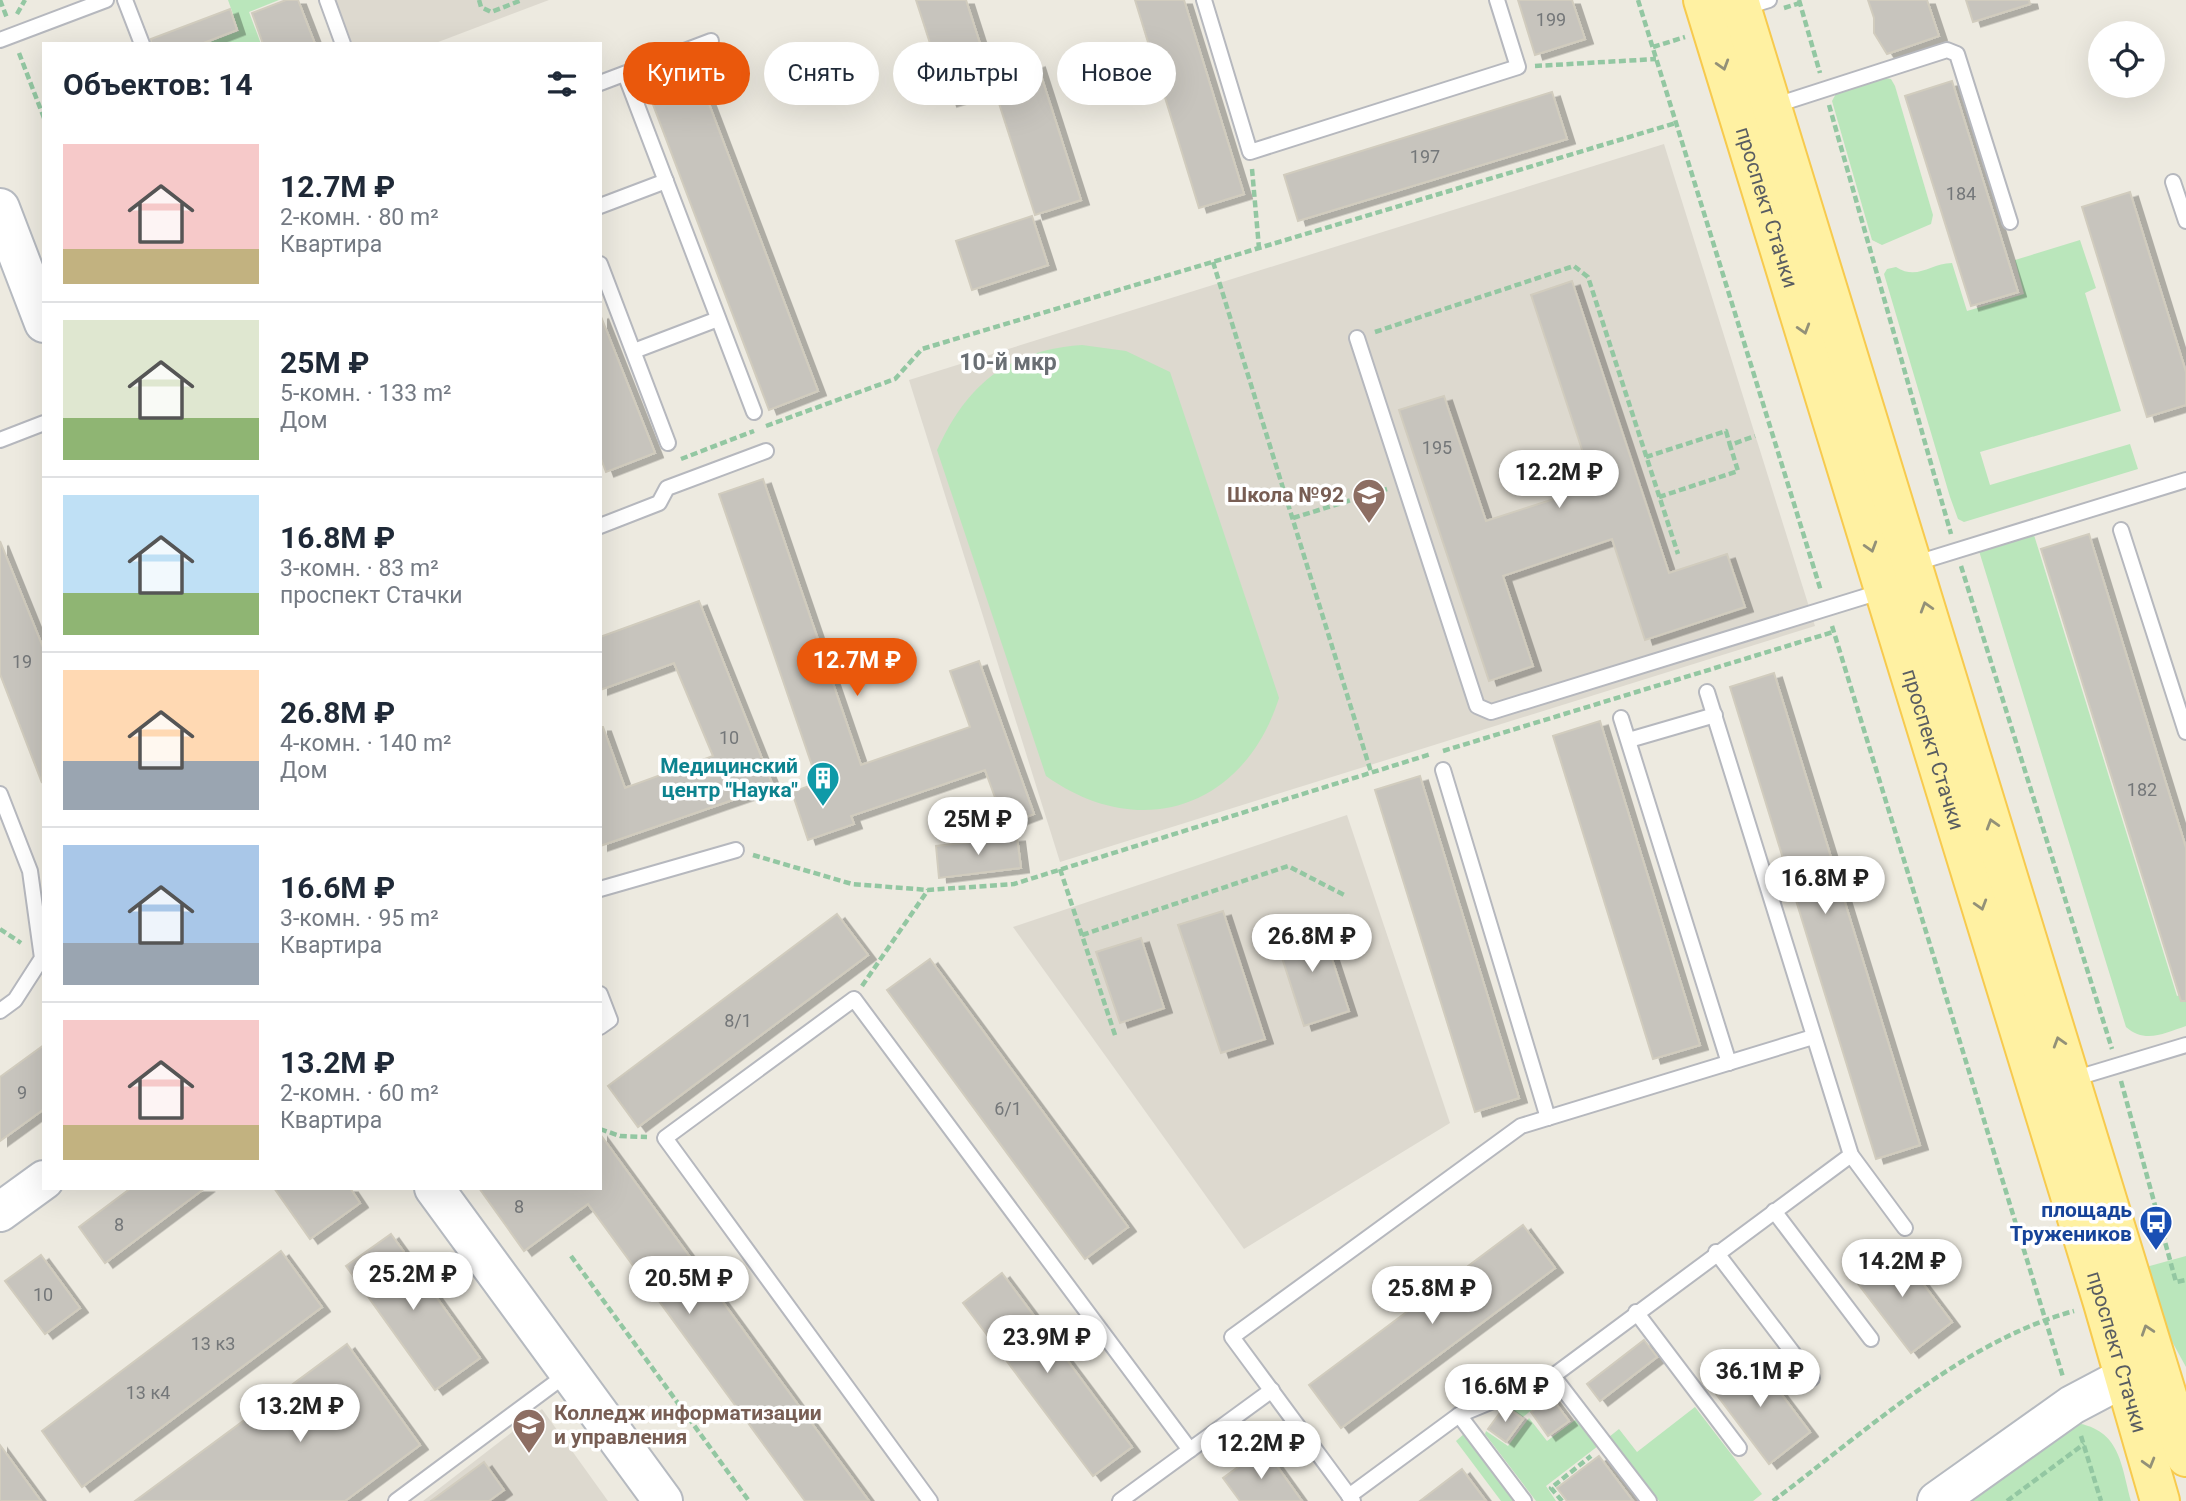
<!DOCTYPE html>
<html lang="ru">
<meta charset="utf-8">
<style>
:root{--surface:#fff;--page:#f6f6f7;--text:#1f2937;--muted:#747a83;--line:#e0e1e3;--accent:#ea580c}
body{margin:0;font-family:Roboto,sans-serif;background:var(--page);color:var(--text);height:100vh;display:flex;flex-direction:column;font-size:26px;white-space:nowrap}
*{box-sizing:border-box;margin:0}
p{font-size:23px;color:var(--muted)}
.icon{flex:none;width:38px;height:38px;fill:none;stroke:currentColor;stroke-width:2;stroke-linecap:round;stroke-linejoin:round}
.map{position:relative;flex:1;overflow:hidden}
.sheet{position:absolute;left:42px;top:42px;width:560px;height:1148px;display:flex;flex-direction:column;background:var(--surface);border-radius:0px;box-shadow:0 7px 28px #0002}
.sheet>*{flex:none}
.top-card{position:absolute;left:623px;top:42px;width:665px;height:63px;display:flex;gap:14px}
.buttons{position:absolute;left:2088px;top:21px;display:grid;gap:14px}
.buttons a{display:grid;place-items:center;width:77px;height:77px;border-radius:50%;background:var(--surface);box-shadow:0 7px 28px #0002;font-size:35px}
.price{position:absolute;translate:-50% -60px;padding:0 16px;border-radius:24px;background:#fff;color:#222;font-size:23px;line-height:46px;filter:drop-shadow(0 2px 4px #0008)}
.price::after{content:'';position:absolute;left:50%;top:42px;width:21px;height:16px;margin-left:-10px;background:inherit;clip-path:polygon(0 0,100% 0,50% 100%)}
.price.selected{background:var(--accent);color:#fff}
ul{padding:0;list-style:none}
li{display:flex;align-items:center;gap:21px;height:175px;padding:0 21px}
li+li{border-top:2px solid var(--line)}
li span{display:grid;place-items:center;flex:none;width:196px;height:140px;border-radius:0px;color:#555}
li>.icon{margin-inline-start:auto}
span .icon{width:84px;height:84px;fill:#fffc;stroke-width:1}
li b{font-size:30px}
h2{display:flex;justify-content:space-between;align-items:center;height:84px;padding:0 21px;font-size:30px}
.tag{padding:0 24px;border-radius:32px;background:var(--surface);box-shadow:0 7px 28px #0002;font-size:24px;line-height:63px}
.tag.selected{background:var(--accent);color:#fff}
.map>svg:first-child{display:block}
</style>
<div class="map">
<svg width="2186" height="1501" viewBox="0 0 2186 1501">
<defs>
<filter id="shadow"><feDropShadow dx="8" dy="4.5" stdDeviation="0" flood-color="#0004"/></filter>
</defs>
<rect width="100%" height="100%" fill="#edeae0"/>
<!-- education -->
<g fill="#ddd9cf">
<path d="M336,0H549L433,44H352Z"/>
<path d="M1664,144L1815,626L1060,862L909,380Z"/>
<path d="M1347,815L1450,1123L1244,1249L1013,927Z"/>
<path d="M542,1409L608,1501H423Z"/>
</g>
<!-- green -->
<g fill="#bae6bb">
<path d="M228,0H279L249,12L261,44H205L239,31Z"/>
<path d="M1881,77L1891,79L1895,86L1933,215L1931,224L1882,245L1872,240L1832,101L1838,90Z"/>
<path d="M2080,240L2096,288L2085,293L2121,411L1980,452L1990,485L2130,444L2138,469L1964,522L1958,519L1950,497L1884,274L1887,269L1896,267C1918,281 1930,263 1952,263L1967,311L2024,294L2015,260Z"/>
<path d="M1082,345L1126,351L1170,372L1279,698C1244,808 1140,843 1046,776L937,450C967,384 1009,350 1082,345Z"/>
<path d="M2034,535L2177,996L2186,993V1026C2165,1033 2145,1044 2126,1027L1979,551Z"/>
<path d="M2186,1256V1367L2163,1325L2146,1267Z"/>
<path d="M1551,1383L1556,1390L1523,1417L1506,1405Z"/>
<path d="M1695,1407L1762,1494L1753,1501H1659L1609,1437L1619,1429L1637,1452Z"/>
<path d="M1529,1418L1547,1441L1578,1418L1598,1446L1546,1486L1556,1501H1536L1485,1434L1486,1431L1508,1446Z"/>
<path d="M2076,1423C2120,1430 2121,1464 2131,1501H1961Z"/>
<path d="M1465,1433L1516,1501H1501L1456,1441Z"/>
</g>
<!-- building -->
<g fill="#c7c4bd" stroke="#d1ccbe" stroke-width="2" filter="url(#shadow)">
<path d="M286,0H298L315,44H263L252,13Z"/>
<path d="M916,0H966L991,78L1037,63L1081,200L1035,215L994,88L949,102Z"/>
<path d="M1135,0H1184L1244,194L1199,208Z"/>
<path d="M1518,0H1572L1585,39L1535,55Z"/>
<path d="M1868,0H1927L1939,36L1887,54L1874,33V18Z"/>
<path d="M1966,0H2029L2030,4L1973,22Z"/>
<path d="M230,9L237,30L201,44H151V39Z"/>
<path d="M698,75L818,391L769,410L649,94Z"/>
<path d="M1952,81L2018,292L1971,306L1905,96Z"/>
<path d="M1552,92L1567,139L1298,221L1284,175Z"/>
<path d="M2130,192L2186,372V405L2147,417L2082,207Z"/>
<path d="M1032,216L1048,265L972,290L956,241Z"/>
<path d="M1572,281L1669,573L1727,554L1745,607L1645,640L1612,539L1503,576L1533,666L1489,681L1399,410L1444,396L1486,521L1594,486L1531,295Z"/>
<path d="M600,314L655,453L606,472L600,456Z"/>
<path d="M763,479L861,765L970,727L950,671L979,661L1034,814L1005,825L985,770L851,816L854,824L808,840L792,792L818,783L719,494Z"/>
<path d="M2089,534L2186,848V1001H2181L2041,549Z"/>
<path d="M0,541L44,650L42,783L0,674Z"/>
<path d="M699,601L773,786L600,846V727H603L625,788L713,756L674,663L600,690V637Z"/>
<path d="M1774,673L1920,1145L1876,1159L1730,687Z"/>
<path d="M1600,721L1700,1045L1653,1059L1553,736Z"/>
<path d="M1420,776L1519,1098L1475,1112L1375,790Z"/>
<path d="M1017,837L1021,868L939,878L936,846Z"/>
<path d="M1223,911L1265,1039L1221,1053L1178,925Z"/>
<path d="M837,914L868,955L638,1127L608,1086Z"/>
<path d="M1320,922L1349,1011L1304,1026L1275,936Z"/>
<path d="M1141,938L1164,1008L1120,1023L1096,952Z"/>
<path d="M930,959L1128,1227L1085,1259L887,990Z"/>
<path d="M44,1045V1109L0,1141V1077Z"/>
<path d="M600,1134L777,1376L869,1501H805L588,1204L524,1251L479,1188H600Z"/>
<path d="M131,1188H205L105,1263L79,1227Z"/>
<path d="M274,1188H350L360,1203L310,1239Z"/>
<path d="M1523,1225L1555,1268L1341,1428L1309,1385Z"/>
<path d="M391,1234L480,1358L435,1390L346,1266Z"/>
<path d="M1893,1244L1952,1322L1911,1353L1852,1276Z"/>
<path d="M281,1251L322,1307L82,1487L42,1431Z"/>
<path d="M41,1255L80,1308L45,1334L5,1281Z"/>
<path d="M1002,1273L1132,1447L1093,1476L963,1303Z"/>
<path d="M1644,1340L1657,1357L1600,1401L1587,1384Z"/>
<path d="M347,1344L420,1445L345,1501H135Z"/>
<path d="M1751,1354L1810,1432L1769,1464L1710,1386Z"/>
<path d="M1551,1397L1569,1421L1548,1436L1531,1412Z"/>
<path d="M1505,1406L1523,1419L1506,1442L1488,1429Z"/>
<path d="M0,1445L41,1501H0Z"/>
<path d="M1264,1448L1302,1501H1240L1223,1478Z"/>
<path d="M1599,1456L1633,1501H1567L1557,1488Z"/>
<path d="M484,1462L504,1490L489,1501H431Z"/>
<path d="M1462,1469L1486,1501H1420Z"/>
</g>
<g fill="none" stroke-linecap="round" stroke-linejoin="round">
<defs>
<g id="lane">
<path d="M125,0L142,44"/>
<path d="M327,0L343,44"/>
<path d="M1204,0L1250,152L1518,67L1497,0"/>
<path d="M1743,8L1769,0"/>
<path d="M0,40L106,0"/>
<path d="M625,74L754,412"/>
<path d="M600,83L711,41"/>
<path d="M1773,106L1947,50L1957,54L2010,222"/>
<path d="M2173,182L2186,221"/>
<path d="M600,206L666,181"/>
<path d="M600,264L668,443"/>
<path d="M1357,338L1477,706L1491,712L1883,591"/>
<path d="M634,351L718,319"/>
<path d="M0,440L44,423"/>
<path d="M600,526L659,503L667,488L766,451"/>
<path d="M2121,530L2186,732"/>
<path d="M1913,564L2186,480"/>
<path d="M1707,692L1851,1155L1905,1228"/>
<path d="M1621,718L1729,1063"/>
<path d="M1629,740L1715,715"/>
<path d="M1443,770L1548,1118"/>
<path d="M0,794L30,871L42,958L15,1000L0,1011"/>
<path d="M600,889L736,850"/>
<path d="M600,994L610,1020L600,1027"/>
<path d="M2073,1079L2186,1045"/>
<path d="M1774,1211L1871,1339"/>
<path d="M1716,1252L1812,1378"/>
<path d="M1636,1312L1739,1448"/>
<path d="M1553,1376L1649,1501"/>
<path d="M1459,1415L1524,1501"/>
<path d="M1349,1496L1459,1415L1553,1376L1851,1155"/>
<path d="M396,1501L567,1374"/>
<path d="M930,1501L665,1138L854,999L1190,1450"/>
<path d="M1120,1501L1272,1390"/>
<path d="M1353,1501L1232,1337L1521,1126L1813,1037"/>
</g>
<g id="secondary">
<path d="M0,208L44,323"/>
<path d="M434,1188L663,1501"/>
<path d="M0,1212L44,1180"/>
<path d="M1937,1501L2072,1405L2125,1377L2156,1390"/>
</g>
<g id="primary">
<path id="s1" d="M1703,0L2103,1303L2160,1501"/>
<path d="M1739,0L2186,1457"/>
</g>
</defs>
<!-- lane casing -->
<use href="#lane" stroke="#b6b8be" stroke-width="18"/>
<!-- secondary casing -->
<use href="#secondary" stroke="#b6bac0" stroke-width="42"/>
<!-- primary casing -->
<use href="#primary" stroke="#f7ca4e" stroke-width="42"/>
<!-- path -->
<g stroke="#93c7a2" stroke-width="4.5" stroke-dasharray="7 3.5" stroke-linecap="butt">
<path d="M0,0L7,18"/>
<path d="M479,0L481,7L491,12L522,0"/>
<path d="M1638,0L1821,591"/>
<path d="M1799,0L1820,73"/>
<path d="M1784,8L1800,3"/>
<path d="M17,14L25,0"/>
<path d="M1653,47L1685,37"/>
<path d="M19,53L44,118"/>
<path d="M1535,66L1656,59"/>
<path d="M1829,105L1951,534"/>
<path d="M1252,169L1259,248"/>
<path d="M1213,262L1371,772"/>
<path d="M1375,332L1574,266L1588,277L1678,554"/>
<path d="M766,426L895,379L922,349L1676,123"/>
<path d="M1646,457L1726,431L1730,445"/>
<path d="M681,459L754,431"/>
<path d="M1659,497L1738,471L1730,445L1755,436"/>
<path d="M1293,518L1387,489"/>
<path d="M1961,566L2112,1049"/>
<path d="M1832,626L2063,1377"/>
<path d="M1443,751L1833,632"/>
<path d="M753,855L852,884L928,890L1014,884L1431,754"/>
<path d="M1060,869L1116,1038"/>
<path d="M0,929L21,943"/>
<path d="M1082,935L1288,866L1346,896"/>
<path d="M862,986L928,890"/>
<path d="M2121,1081L2176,1282L2186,1280"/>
<path d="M600,1129L620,1136L647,1137"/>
<path d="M571,1256L749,1501"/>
<path d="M2081,1436L2101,1501"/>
<path d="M1562,1501L1551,1488L1591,1456"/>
<path d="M1773,1501C1864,1433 1963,1341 2074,1311"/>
<path d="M2007,1501L2084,1444"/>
</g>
<!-- lane -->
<use href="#lane" stroke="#fff" stroke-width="14"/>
<!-- secondary -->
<use href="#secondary" stroke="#fff" stroke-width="38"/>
<!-- primary -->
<use href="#primary" stroke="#fff1a2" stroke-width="38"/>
</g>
<!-- one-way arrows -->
<defs><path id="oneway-chevron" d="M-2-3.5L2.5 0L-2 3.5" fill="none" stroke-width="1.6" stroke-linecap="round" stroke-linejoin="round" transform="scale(1.75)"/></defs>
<g stroke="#939178">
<use href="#oneway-chevron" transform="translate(1723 65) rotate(73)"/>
<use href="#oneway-chevron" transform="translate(1804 329) rotate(73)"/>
<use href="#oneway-chevron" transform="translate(1871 547) rotate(73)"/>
<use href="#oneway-chevron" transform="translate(1926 607) rotate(-107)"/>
<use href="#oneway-chevron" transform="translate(1992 824) rotate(-107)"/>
<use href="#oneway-chevron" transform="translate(1981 905) rotate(73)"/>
<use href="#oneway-chevron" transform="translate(2059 1042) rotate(-107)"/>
<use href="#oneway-chevron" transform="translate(2147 1330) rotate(-108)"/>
<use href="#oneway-chevron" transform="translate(2149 1463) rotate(74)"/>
</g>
<!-- icons -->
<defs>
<symbol id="school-pin" viewBox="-11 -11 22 30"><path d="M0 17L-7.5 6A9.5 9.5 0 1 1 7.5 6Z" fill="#8d6e63" stroke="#fff"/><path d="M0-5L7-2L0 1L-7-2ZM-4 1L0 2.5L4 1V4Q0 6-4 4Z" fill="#fff"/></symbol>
<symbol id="building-pin" viewBox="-11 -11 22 30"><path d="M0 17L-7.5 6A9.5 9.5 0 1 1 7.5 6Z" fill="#0f9aa8" stroke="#fff"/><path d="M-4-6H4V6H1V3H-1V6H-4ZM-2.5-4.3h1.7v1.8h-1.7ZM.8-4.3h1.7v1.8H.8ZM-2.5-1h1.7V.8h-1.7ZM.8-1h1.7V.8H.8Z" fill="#fff"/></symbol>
<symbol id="bus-pin" viewBox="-11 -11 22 30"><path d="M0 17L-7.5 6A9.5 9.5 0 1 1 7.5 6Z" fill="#1a4fb4" stroke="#fff"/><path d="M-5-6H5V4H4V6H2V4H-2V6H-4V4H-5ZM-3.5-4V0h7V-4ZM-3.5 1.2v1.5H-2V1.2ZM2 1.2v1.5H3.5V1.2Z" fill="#fff"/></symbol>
<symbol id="university-pin" viewBox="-11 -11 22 30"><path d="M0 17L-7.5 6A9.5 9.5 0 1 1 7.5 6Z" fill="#8d6e63" stroke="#fff"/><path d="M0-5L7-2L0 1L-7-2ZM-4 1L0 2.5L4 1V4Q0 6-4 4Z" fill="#fff"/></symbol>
</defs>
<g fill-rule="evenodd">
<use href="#school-pin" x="1350" y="476" width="38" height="52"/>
<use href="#building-pin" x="804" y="759" width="38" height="52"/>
<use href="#bus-pin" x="2137" y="1203" width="38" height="52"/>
<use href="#university-pin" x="510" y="1406" width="38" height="52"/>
</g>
<g text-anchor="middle" stroke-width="7" stroke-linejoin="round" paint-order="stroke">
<!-- number labels -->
<g font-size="18" fill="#747779">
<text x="1551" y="26">199</text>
<text x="1425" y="163">197</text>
<text x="1961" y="200">184</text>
<text x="1437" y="454">195</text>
<text x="22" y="668">19</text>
<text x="729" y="744">10</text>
<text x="2142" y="796">182</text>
<text x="738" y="1027">8/1</text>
<text x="22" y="1099">9</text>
<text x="1008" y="1115">6/1</text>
<text x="519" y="1213">8</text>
<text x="119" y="1231">8</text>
<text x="43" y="1301">10</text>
<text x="213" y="1350">13 к3</text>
<text x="148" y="1399">13 к4</text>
</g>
<!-- street labels -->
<g font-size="21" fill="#595d62" stroke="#fff">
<text dy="7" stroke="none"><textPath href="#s1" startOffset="217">проспект Стачки</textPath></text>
<text dy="7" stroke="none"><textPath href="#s1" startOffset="784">проспект Стачки</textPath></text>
<text dy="7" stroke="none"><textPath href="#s1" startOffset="1414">проспект Стачки</textPath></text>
</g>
<!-- education labels -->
<g font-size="21" font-weight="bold" fill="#785e54" stroke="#fff" text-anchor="end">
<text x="1344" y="502">Школа №92</text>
<text x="554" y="1420" text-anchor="start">Колледж информатизации<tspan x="554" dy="24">и управления</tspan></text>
</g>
<!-- culture labels -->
<g font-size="21" font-weight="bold" fill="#0d838f" stroke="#fff" text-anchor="end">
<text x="798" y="773">Медицинский<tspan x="798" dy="24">центр "Наука"</tspan></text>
</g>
<!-- transit labels -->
<g font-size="21" font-weight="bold" fill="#164399" stroke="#fff" text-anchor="end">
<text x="2132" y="1217">площадь<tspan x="2132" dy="24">Тружеников</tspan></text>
</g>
<!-- neighbourhood labels -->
<g font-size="23" font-weight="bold" fill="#6a6f74" stroke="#fff">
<text x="1008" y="370">10-й мкр</text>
</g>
</g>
</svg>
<div class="buttons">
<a><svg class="icon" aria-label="locate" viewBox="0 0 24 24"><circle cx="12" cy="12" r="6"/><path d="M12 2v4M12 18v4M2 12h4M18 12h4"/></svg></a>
</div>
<b class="price" style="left:1559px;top:510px">12.2M ₽</b>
<b class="price selected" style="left:857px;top:698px">12.7M ₽</b>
<b class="price" style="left:978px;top:857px">25M ₽</b>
<b class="price" style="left:1825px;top:916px">16.8M ₽</b>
<b class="price" style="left:1312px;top:974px">26.8M ₽</b>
<b class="price" style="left:1902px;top:1299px">14.2M ₽</b>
<b class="price" style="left:413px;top:1312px">25.2M ₽</b>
<b class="price" style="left:689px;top:1316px">20.5M ₽</b>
<b class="price" style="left:1432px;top:1326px">25.8M ₽</b>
<b class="price" style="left:1047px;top:1375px">23.9M ₽</b>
<b class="price" style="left:1760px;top:1409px">36.1M ₽</b>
<b class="price" style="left:1505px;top:1424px">16.6M ₽</b>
<b class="price" style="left:300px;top:1444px">13.2M ₽</b>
<b class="price" style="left:1261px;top:1481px">12.2M ₽</b>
<div class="top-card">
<a class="tag selected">Купить</a>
<a class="tag">Снять</a>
<a class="tag">Фильтры</a>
<a class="tag">Новое</a>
</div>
<section class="sheet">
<h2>Объектов: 14<svg class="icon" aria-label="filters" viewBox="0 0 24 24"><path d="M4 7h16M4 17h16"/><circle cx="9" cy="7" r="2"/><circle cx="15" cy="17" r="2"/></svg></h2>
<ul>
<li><span style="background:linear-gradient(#f6c9c9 75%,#c2b280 0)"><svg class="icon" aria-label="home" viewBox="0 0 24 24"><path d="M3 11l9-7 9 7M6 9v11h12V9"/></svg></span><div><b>12.7M ₽</b><p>2-комн. · 80 m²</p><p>Квартира</p></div></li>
<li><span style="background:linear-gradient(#dfe7d0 70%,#8fb573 0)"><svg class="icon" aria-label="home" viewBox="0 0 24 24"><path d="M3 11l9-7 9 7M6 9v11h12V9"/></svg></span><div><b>25M ₽</b><p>5-комн. · 133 m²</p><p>Дом</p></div></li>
<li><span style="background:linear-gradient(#bfe0f5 70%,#8fb573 0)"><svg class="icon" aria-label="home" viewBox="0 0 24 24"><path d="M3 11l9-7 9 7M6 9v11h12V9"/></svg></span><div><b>16.8M ₽</b><p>3-комн. · 83 m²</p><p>проспект Стачки</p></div></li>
<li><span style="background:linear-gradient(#ffd9b3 65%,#9aa5b1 0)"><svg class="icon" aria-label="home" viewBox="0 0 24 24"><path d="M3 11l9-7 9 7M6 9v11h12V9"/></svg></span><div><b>26.8M ₽</b><p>4-комн. · 140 m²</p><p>Дом</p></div></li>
<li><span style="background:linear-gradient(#a9c7e8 70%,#9aa5b1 0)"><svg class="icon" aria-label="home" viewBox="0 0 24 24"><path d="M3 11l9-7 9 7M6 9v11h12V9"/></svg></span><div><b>16.6M ₽</b><p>3-комн. · 95 m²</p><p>Квартира</p></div></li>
<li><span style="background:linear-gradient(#f6c9c9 75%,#c2b280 0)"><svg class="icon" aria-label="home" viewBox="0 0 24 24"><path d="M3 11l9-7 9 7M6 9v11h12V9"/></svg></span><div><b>13.2M ₽</b><p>2-комн. · 60 m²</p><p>Квартира</p></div></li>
</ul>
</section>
</div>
